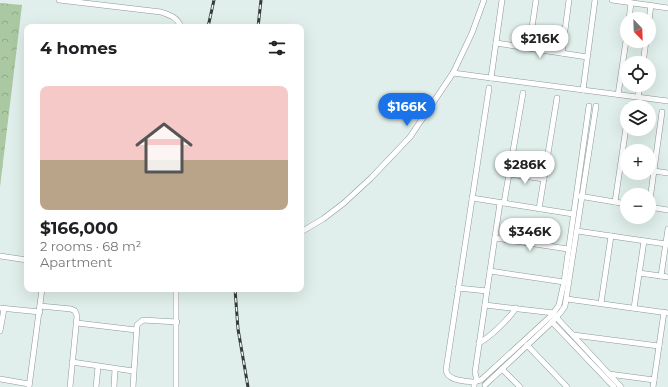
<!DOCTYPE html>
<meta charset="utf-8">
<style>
:root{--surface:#fff;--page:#f2f2f2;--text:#202124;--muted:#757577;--line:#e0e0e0;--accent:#1a73e8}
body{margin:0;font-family:Montserrat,sans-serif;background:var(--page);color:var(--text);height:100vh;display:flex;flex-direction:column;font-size:15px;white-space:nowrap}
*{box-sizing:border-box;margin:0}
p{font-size:13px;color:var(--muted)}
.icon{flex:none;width:22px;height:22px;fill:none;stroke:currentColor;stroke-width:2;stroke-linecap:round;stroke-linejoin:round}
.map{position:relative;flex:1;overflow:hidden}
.drawer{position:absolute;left:24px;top:24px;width:280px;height:268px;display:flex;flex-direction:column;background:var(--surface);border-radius:8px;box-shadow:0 4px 16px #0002}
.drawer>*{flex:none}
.needle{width:26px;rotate:157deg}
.fabs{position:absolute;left:620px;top:12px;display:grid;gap:8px}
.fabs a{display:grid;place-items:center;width:36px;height:36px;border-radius:50%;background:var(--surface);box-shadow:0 4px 16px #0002;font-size:20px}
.price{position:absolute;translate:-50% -34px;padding:0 9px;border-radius:14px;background:#fff;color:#222;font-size:13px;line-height:26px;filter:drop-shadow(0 1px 2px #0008)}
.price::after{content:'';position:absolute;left:50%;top:24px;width:12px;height:9px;margin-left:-6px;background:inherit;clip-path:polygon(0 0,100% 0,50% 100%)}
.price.active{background:var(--accent);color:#fff}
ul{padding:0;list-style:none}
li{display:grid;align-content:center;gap:8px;height:212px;padding:0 16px}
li+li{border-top:1px solid var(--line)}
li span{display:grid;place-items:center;height:124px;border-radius:8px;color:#555}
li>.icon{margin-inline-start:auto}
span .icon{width:72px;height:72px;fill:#fffc;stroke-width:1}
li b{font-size:17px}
h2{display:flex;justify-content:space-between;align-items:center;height:48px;padding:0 16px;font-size:17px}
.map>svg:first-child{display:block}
</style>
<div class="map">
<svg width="668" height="387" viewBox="0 0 668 387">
<defs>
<pattern id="forest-crowns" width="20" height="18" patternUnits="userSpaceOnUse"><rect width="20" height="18" fill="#aac8a1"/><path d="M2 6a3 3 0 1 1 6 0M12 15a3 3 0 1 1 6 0" fill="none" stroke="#91ab8a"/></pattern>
</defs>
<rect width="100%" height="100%" fill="#e0efeb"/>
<!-- forest -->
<path fill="url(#forest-crowns)" d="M0,3L22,5L0,187Z"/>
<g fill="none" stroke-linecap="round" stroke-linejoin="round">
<defs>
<g id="street">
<path d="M59,0L161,12C170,15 177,17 181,27"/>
<path d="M612,0L668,8"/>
<path d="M629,19L631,3"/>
<path d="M649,20L651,5"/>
<path d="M496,43L587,57"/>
<path d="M529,48L536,0"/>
<path d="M562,53L569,0"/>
<path d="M643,63L646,41"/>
<path d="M453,73L668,101"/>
<path d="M491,78L502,0"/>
<path d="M583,90L595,0"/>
<path d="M618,95L627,34"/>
<path d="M638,97L640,85"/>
<path d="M629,107V106"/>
<path d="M654,171L668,173"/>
<path d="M509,174L544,179"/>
<path d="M579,196L627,204"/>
<path d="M472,198L573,214"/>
<path d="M615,202L627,121"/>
<path d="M504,203L523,93"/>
<path d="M649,207L662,112"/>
<path d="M649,207L668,210"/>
<path d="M539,209L557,98"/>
<path d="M577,231L666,244"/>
<path d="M301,232L323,219L344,203L371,178L410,137L453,73L472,33L484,0"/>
<path d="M495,238L568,249"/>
<path d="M0,256L27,260"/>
<path d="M490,271L564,282"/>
<path d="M639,273L668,277"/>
<path d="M661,276L668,229"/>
<path d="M458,288L487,291"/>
<path d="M567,299L668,313"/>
<path d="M601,303L611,236"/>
<path d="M485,305L554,313"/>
<path d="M40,306L71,309L75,311L77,316L70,387"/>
<path d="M0,308L40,312"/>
<path d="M634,308L644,241"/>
<path d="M556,317L621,387"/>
<path d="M552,322L614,387"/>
<path d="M77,323L136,330"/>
<path d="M0,331L4,309"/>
<path d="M573,335L659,346"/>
<path d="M479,343C490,337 509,319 516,308"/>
<path d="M527,345L567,387"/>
<path d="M72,362L133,371"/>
<path d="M502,369L520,387"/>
<path d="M609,374L654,380"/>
<path d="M0,379L29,384"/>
<path d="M477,381L475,372L500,203"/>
<path d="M474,382C466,381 447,381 446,370L489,88"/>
<path d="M485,385L552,322L561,312L565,306L596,106"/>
<path d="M29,387L42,289"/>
<path d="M96,387L98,367"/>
<path d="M114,387L115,369"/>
<path d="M133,387L137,325L143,320L177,322"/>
<path d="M176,387V289"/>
<path d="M474,387V384L476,381L481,380L552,315L559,305L564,282L589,106"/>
<path d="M653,387L664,312"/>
</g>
</defs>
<!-- street casing -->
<use href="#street" stroke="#8c9996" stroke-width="6"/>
<!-- street -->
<use href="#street" stroke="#fff" stroke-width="5"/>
<defs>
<g id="rail">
<path d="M208,27L214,0"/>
<path d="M258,27L261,0"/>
<path d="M235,289L238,329L248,387"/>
</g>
</defs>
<!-- rail casing -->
<use href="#rail" stroke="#343b3a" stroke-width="3"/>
<!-- rail -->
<use href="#rail" stroke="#eefcf8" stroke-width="1.5" stroke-dasharray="4.5" stroke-linecap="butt"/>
</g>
</svg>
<div class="fabs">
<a><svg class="needle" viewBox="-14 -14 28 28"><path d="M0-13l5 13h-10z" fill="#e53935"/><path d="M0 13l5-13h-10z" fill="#757577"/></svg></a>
<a><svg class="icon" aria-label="locate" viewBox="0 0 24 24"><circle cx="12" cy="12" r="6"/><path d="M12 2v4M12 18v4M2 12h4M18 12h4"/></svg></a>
<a><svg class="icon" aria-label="layers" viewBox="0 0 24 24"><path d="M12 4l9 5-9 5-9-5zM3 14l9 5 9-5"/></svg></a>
<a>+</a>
<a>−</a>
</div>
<b class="price" style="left:540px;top:59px">$216K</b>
<b class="price active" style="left:407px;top:127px">$166K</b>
<b class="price" style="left:525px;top:185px">$286K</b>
<b class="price" style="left:530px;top:252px">$346K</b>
<section class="drawer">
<h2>4 homes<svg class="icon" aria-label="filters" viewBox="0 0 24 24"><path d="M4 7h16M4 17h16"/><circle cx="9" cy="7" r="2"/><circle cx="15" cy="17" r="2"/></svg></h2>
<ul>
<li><span style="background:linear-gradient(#f6c9c9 60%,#b9a48a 0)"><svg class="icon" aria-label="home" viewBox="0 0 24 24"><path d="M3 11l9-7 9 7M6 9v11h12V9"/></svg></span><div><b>$166,000</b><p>2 rooms · 68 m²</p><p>Apartment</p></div></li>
</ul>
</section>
</div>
